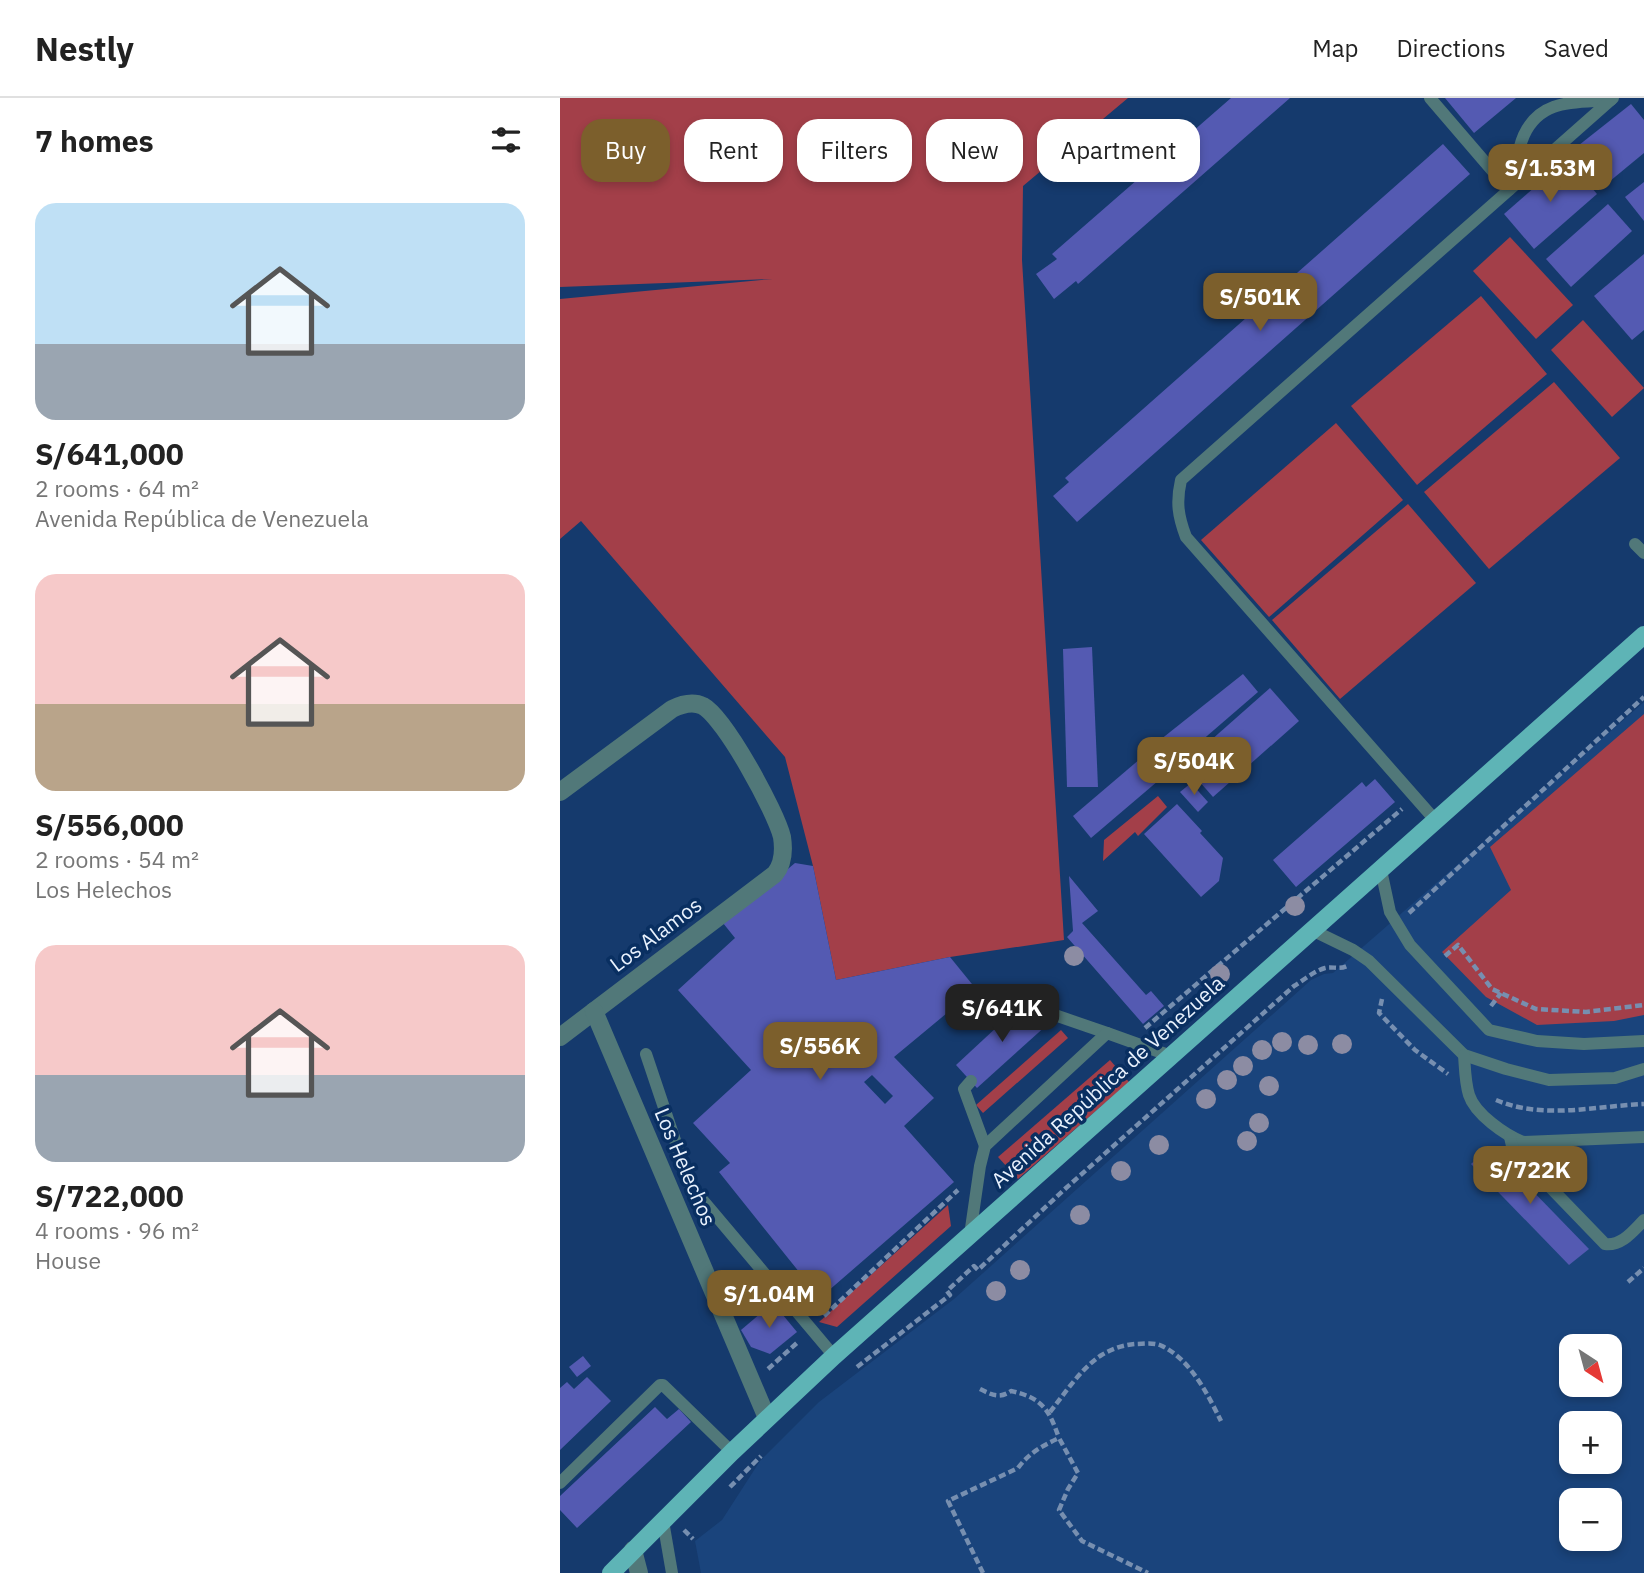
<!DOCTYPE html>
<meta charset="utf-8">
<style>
:root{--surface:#fff;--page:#f2f2f2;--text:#222;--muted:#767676;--line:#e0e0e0;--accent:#7c5f2c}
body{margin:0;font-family:"IBM Plex Sans",sans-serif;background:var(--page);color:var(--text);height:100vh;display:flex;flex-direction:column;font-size:26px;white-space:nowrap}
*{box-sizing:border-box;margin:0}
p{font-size:23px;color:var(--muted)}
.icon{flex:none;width:38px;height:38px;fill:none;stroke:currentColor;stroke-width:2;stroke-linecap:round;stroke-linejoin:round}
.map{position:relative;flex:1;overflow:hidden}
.side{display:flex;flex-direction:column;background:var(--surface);width:560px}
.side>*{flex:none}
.top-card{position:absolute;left:21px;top:21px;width:665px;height:63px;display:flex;gap:14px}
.needle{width:46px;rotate:144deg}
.fabs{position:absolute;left:999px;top:1236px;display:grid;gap:14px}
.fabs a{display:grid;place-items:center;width:63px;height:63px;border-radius:14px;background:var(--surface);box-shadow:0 4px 10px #0003;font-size:35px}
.price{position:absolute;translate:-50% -60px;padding:0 16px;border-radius:14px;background:var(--accent);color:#fff;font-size:23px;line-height:46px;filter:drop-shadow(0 2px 4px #0008)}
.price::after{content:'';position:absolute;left:50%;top:42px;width:21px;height:16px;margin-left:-10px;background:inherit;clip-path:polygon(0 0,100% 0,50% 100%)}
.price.on{background:#222;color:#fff}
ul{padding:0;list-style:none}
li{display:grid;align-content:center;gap:14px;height:371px;padding:0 35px}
li span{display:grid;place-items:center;height:217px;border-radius:21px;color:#555}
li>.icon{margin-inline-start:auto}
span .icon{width:126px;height:126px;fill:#fffc;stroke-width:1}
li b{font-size:30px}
h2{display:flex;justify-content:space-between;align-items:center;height:84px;padding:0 35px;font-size:30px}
.chip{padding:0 24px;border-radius:21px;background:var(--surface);box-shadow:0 4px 10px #0003;font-size:24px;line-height:63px}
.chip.on{background:var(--accent);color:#fff}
header{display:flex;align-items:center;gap:42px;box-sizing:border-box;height:98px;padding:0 35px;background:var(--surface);border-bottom:2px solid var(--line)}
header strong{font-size:33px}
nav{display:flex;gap:38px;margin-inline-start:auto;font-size:24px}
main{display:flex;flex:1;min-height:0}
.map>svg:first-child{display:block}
</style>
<header>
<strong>Nestly</strong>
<nav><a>Map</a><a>Directions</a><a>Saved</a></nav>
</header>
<main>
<section class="side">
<h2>7 homes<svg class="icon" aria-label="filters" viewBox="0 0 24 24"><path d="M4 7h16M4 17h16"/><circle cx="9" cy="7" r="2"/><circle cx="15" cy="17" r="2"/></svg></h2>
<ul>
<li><span style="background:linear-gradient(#bfe0f5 65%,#9aa5b1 0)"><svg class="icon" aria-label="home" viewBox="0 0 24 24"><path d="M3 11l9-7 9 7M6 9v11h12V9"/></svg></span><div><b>S/641,000</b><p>2 rooms · 64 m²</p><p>Avenida República de Venezuela</p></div></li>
<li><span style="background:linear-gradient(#f6c9c9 60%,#b9a48a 0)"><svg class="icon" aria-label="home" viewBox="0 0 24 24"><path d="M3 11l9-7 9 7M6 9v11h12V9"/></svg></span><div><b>S/556,000</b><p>2 rooms · 54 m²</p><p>Los Helechos</p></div></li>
<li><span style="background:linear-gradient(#f6c9c9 60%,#9aa5b1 0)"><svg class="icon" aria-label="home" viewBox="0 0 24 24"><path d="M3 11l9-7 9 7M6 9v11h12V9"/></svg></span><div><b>S/722,000</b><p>4 rooms · 96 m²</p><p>House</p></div></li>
</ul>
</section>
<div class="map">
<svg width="1084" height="1475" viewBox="0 0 1084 1475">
<rect width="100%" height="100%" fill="#153a6d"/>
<!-- built -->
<path fill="#1a447c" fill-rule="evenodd" d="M1084,604V1475H141L135,1443L162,1422L200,1363L259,1304L394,1201L751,882L764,876L773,875ZM1012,1248H1050V1286H1012ZM1012,1325H1050V1363H1012ZM1012,1402H1050V1440H1012Z"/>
<!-- green -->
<g fill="#a33f49">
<path d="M0,0H568L463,88L462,162L504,842L390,859L276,882L253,768L225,659L21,423L0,441V201L213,181L0,189Z"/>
<path d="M950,139L1013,207L976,241L913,173Z"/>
<path d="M921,198L987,276L857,387L791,308Z"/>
<path d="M1023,222L1084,290L1052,319L991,252Z"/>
<path d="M994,284L1060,360L929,471L864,394Z"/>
<path d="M776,325L843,402L709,519L641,442Z"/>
<path d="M848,406L916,485L780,601L712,522Z"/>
<path d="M1084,616V917L1054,923L977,927L926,899L882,854L951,792L930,749Z"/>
<path d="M598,698L607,709L578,738L575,734L543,763L544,742Z"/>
<path d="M501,932L508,940L423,1015L416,1007Z"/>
<path d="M550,962L569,984L458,1081L438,1059Z"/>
<path d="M388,1107L391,1128L277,1229L259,1224Z"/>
</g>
<!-- building -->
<g fill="#545ab2" fill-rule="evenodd">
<path d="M671,0H730L518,186L516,183L494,201L476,176L497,161L492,156Z"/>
<path d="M885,0H956L914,35Z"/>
<path d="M1071,6L1084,22V55L1044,88L1014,51Z"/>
<path d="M883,46L910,76L517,424L493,398L509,384L505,380Z"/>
<path d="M1007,61L1037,96L974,151L944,116Z"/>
<path d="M1084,84V123L1065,99Z"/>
<path d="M1048,106L1072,133L1011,189L986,161Z"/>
<path d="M1084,156V232L1072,242L1034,198Z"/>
<path d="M532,549L538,689H507L503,551Z"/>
<path d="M683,576L698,594L618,663L600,642Z"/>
<path d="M710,590L739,623L653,699L624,666Z"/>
<path d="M587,655L605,677L531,740L513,718Z"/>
<path d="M815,681L835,704L736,789L713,762L802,684L806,689Z"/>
<path d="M631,685L648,704L638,714L620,694Z"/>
<path d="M617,706L642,733L640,735L663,760L659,783L641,799L584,736Z"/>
<path d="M235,765L253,768L276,882L390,859L416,891L334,959L374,1000L344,1028L394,1084L260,1200L159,1074L170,1065L133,1025L191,972L118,892L175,840L163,825ZM312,977L333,998L325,1006L304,984Z"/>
<path d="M509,778L538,813L522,825L586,897L591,893L604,908L583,926L507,839L513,833Z"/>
<path d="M466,902L488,926L417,990L396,967Z"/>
<path d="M930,1049L1029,1151L1009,1167L911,1066Z"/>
<path d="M213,1205L237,1234L210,1256L191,1249L181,1232Z"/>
<path d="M23,1258L31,1268L17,1279L9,1269Z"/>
<path d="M27,1279L51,1303L0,1352V1290L7,1284L14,1291Z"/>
<path d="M95,1309L107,1321L119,1311L131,1324L17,1430L0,1412V1398Z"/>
</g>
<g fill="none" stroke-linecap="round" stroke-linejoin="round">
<!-- path -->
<g stroke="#778fb0" stroke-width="4.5" stroke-dasharray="7 3.5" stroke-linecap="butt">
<path d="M849,815L1084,599"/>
<path d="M885,858L898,847L932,891L976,911L1026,914L1084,907"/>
<path d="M822,901L819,915L855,952L888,976"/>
<path d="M931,908L941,895"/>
<path d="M585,930L842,711"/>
<path d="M936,1002C984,1022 1034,1008 1084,1006"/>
<path d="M1068,1184L1084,1170"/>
<path d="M264,1218L398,1092"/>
<path d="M297,1269L390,1197L387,1193L414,1168L418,1172L506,1090L734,888C744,882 754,873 765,870C773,868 778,872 787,868"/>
<path d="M208,1271L238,1244"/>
<path d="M420,1291C432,1297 439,1301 451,1293C483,1300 489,1312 499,1340"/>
<path d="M490,1314C505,1295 520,1272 540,1258C551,1251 563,1247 575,1246C584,1246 594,1244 602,1248C631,1262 648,1297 661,1323"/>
<path d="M170,1389L201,1358"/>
<path d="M124,1432L133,1441"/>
<path d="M423,1475L388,1403L458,1370C469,1355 482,1348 499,1340L518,1375L508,1391L499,1412L522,1443L588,1475"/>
</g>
<!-- service -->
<g stroke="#517879" stroke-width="12">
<path d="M870,0L949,92"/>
<path d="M963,80C957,64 957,53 964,37C981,0 1016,5 1051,2"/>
<path d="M1075,446L1084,455"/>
<path d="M876,723L626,439C618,418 616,404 621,382L1053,0"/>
<path d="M821,772L830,814L850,847L929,932L977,943L1024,946L1084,943"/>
<path d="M754,833L793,852L809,863L904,957L946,971L989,982L1055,980L1084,971"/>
<path d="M482,919L489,915L547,935"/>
<path d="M86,956L130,1087L274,1258"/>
<path d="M904,957C905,970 905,984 909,997C915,1016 945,1037 963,1044L1084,1039"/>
<path d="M411,983L404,991L425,1048"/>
<path d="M950,1039L952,1048L960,1058L1045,1146C1062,1148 1073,1133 1084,1122"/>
<path d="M410,1137L420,1068L425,1048L547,935L611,958"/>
<path d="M0,1385L100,1287H103L172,1354"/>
<path d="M103,1423L112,1475"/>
</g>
<!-- pedestrian -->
<path stroke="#517879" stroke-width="18" d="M73,1452L79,1475"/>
<!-- minor -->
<g stroke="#517879" stroke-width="18">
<path d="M0,694L112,611C122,606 133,603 143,608C165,620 216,714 222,739C224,752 223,766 215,776L0,939"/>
<path d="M34,913L207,1320"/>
</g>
<!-- primary -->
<path stroke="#5eb4b6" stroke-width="18" d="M51,1475L172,1354L274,1258L1084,537"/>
</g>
<!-- trees -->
<g fill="#8c8ca3">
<circle cx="735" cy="808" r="10"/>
<circle cx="514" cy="858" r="10"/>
<circle cx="660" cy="876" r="10"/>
<circle cx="722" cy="944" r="10"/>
<circle cx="782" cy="946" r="10"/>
<circle cx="748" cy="947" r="10"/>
<circle cx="702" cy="952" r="10"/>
<circle cx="683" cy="968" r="10"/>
<circle cx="667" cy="982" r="10"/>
<circle cx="709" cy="988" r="10"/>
<circle cx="646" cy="1001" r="10"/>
<circle cx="699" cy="1025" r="10"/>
<circle cx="687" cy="1043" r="10"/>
<circle cx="599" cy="1047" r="10"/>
<circle cx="561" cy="1073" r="10"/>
<circle cx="520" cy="1117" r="10"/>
<circle cx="460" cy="1172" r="10"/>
<circle cx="436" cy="1193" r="10"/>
</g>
<g text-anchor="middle" stroke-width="7" stroke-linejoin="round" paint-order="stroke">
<!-- street labels -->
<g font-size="21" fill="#e9f2fe" stroke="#092f61">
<text transform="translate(96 837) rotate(-37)" y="7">Los Alamos</text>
<text transform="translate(548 984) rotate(-42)" y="7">Avenida República de Venezuela</text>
<text transform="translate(125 1069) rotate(67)" y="7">Los Helechos</text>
</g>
</g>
</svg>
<div class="fabs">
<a><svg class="needle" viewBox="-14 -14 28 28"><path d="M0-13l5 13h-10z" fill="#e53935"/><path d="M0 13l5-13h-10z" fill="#767676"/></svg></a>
<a>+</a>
<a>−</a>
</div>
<b class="price" style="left:990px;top:106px">S/1.53M</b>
<b class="price" style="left:700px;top:235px">S/501K</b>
<b class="price" style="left:634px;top:699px">S/504K</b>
<b class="price on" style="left:442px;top:946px">S/641K</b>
<b class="price" style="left:260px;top:984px">S/556K</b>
<b class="price" style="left:970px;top:1108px">S/722K</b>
<b class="price" style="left:209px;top:1232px">S/1.04M</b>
<div class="top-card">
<a class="chip on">Buy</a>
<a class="chip">Rent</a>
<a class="chip">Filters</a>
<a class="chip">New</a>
<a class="chip">Apartment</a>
</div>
</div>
</main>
